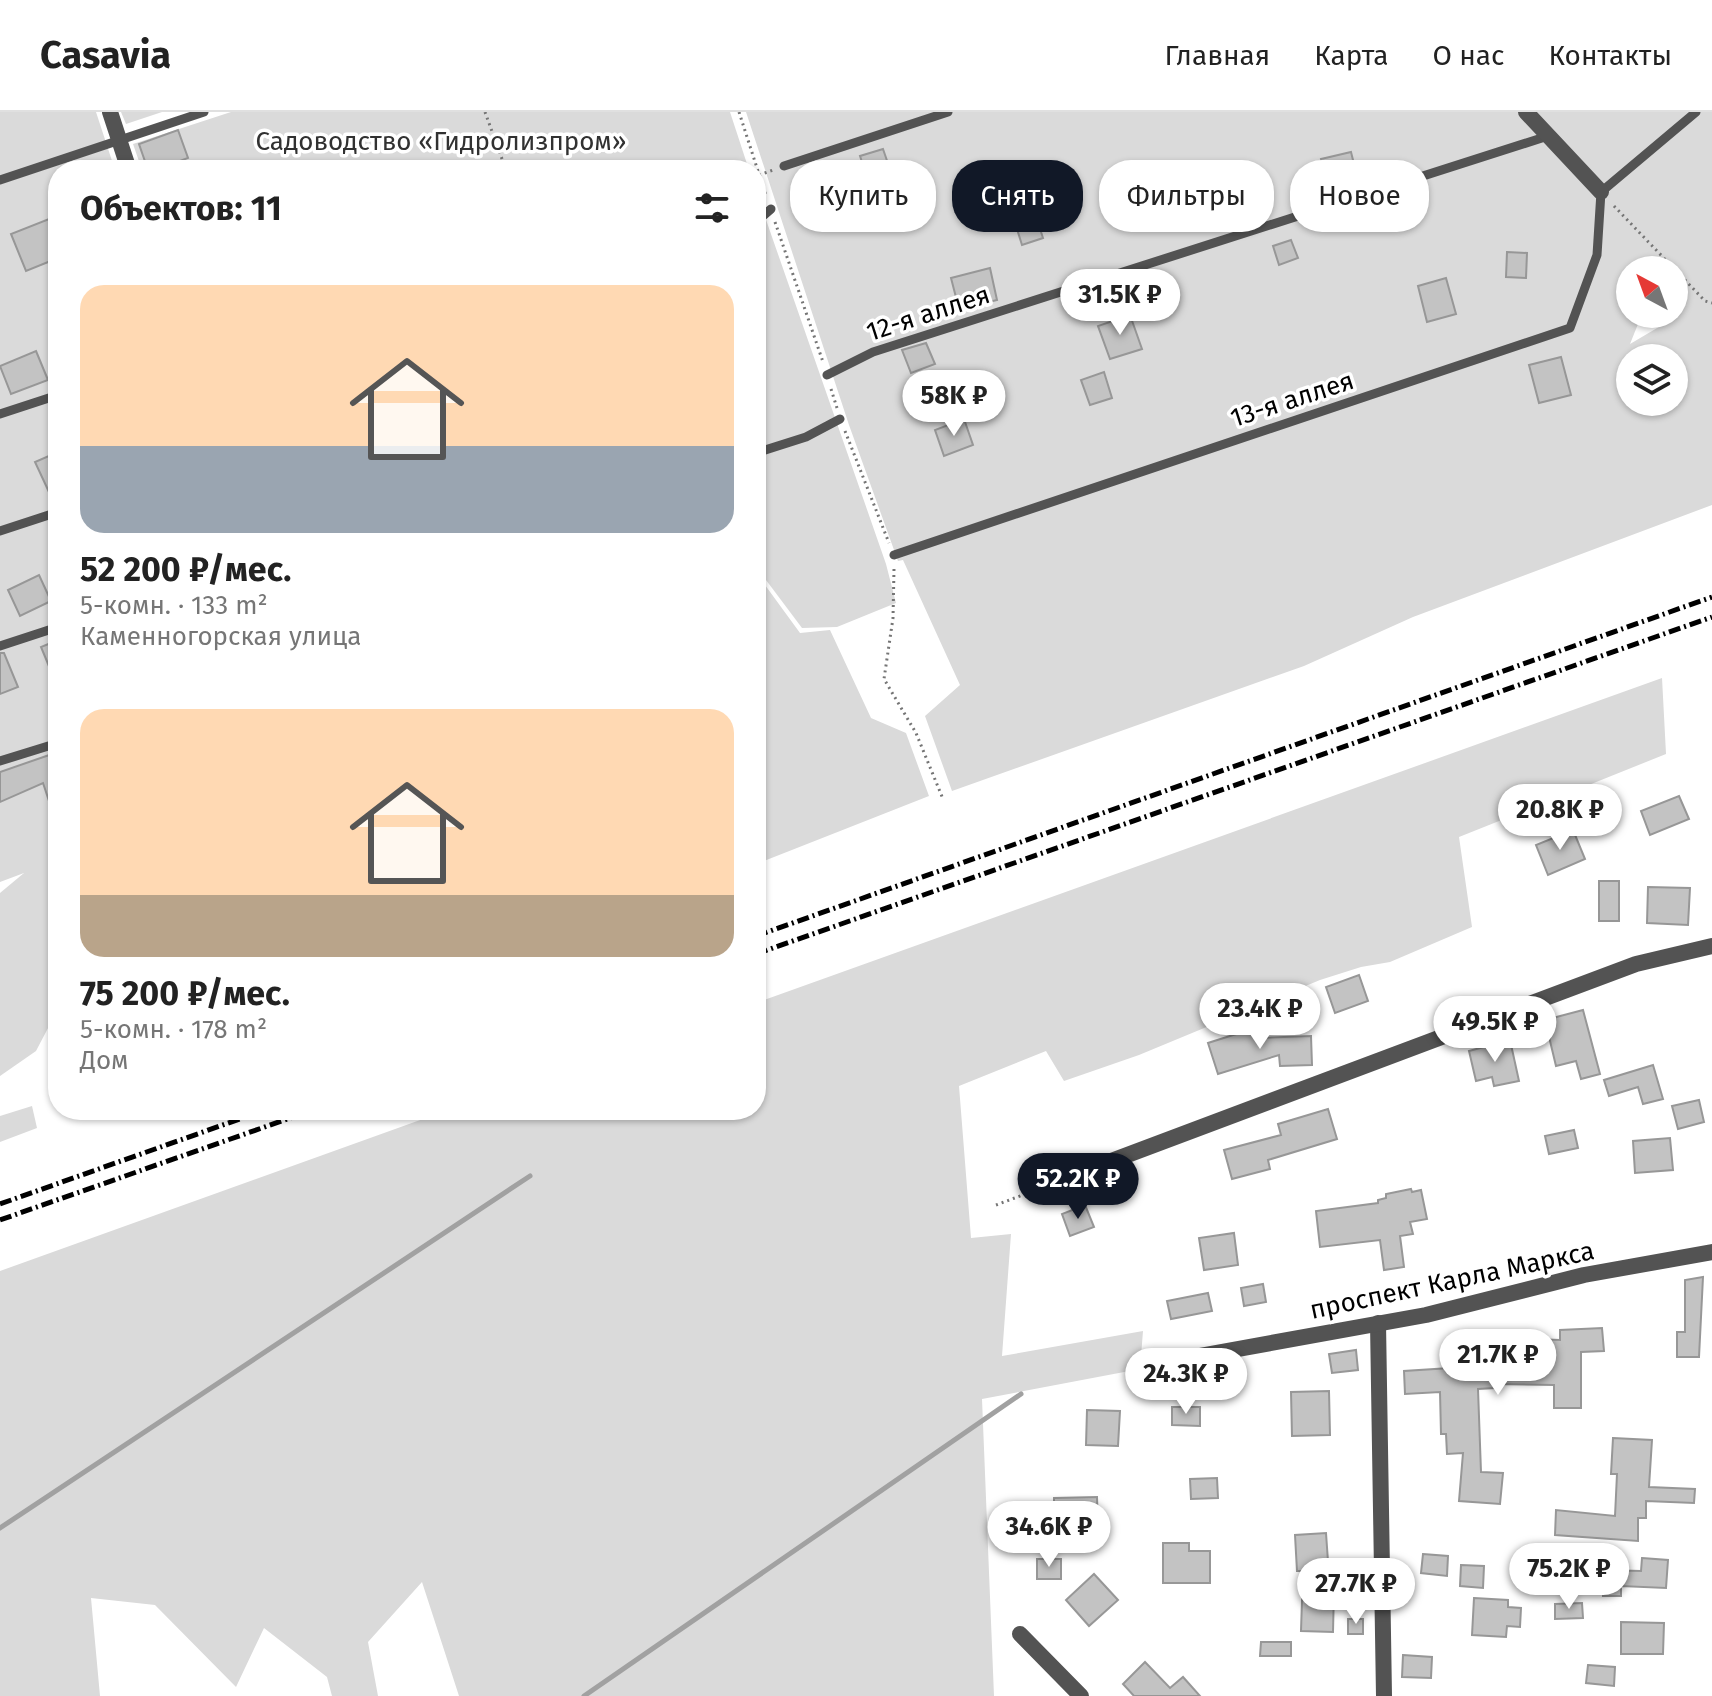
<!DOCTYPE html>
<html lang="ru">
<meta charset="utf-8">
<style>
:root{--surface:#fff;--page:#f2f2f2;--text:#222;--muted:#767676;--line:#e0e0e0;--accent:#111827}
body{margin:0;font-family:"Fira Sans",sans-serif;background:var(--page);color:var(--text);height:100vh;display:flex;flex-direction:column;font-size:30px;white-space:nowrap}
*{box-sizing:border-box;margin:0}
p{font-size:26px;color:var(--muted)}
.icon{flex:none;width:44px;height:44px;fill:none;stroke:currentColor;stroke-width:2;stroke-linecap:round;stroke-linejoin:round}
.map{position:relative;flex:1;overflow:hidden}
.sheet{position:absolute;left:48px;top:48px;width:718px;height:960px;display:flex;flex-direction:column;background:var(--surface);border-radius:32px;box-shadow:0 2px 6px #0004}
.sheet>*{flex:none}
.hud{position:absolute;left:790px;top:48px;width:760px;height:72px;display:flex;gap:16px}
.needle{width:52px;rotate:319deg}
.tools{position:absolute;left:1616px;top:144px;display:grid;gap:16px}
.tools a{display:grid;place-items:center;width:72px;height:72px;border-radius:50%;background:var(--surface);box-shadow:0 2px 6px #0004;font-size:40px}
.price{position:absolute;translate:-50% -68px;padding:0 18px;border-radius:28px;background:#fff;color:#222;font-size:26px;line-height:52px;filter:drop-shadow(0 2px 4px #0008)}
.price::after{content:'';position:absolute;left:50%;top:48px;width:24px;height:18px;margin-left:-12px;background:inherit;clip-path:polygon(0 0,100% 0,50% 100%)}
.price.active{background:var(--accent);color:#fff}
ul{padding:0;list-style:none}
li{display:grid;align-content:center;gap:16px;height:424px;padding:0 32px}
li span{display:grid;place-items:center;height:248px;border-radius:24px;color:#555}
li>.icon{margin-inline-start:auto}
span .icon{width:144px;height:144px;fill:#fffc;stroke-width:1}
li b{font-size:34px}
h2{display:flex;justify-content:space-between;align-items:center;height:96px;padding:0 32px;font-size:34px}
.tag{padding:0 28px;border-radius:32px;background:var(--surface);box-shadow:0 2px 6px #0004;font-size:28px;line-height:72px}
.tag.active{background:var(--accent);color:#fff}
header{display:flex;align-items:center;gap:48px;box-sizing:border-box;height:112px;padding:0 40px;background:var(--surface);border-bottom:2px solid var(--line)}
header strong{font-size:38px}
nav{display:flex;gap:44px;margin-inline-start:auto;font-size:28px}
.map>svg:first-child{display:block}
</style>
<header>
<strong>Casavia</strong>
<nav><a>Главная</a><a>Карта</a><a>О нас</a><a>Контакты</a></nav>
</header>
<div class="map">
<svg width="1712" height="1584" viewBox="0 0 1712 1584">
<rect width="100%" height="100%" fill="#fff"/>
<!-- green -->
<g fill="#dadada" fill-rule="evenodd">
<path d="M0,0H96L115,58H58V897L36,939L0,964V781L24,761L0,770Z"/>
<path d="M121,0H162L126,12Z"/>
<path d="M231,0H730L749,58H142L133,32Z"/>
<path d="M746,0H1712V393L1413,505L1304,554L952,679L925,604L960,573L903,448L898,449L849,313ZM1630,158H1674V202H1664L1669,209L1630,232L1642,202H1630ZM1630,246H1674V290H1630Z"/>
<path d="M756,79L886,452L896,491L837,515L802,516L766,468L756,471Z"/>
<path d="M765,473L800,521L830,518L871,606L906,621L929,684L756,752V476Z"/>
<path d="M1662,566L1666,642L1459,725L1472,815L1390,850L1361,855L1320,868L1139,943L1064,969L1046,939L959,974L971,1126L1011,1122L1002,1244L1143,1219L1140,1257L982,1287L994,1584H459L422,1470L368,1530L378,1584H332L327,1565L264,1516L236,1575L155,1493L91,1486L100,1584H0V1159L448,998H756V891Z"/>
<path d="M32,994L37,1016L0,1030V1004Z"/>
</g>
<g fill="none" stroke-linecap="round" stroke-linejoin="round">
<!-- stream -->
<g stroke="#a1a1a1" stroke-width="5">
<path d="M0,1416L530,1064"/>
<path d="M584,1584L1021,1282"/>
</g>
</g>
<!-- building -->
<g fill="#c3c3c3" stroke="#979797" stroke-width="2">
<path d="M178,18L188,46L156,58H148L139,32Z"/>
<path d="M883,37L896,75L858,88L847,55L862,50L860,44Z"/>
<path d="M1351,40L1356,60L1327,68L1321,47Z"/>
<path d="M1171,52L1178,75L1149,84L1142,61Z"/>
<path d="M1032,92L1043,126L1022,133L1011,98Z"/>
<path d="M49,107L58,130V146L26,159L11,122Z"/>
<path d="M1291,128L1298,146L1279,153L1273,134Z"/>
<path d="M1507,140L1527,141L1526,166L1506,165Z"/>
<path d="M990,156L997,188L959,197L951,166Z"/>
<path d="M1446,166L1456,202L1427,210L1418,174Z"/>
<path d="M1130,203L1142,237L1110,247L1098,214Z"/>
<path d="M926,231L935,252L911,261L902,238Z"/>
<path d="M36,239L48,268L11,282L0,254Z"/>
<path d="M1561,245L1571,283L1539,291L1529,253Z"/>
<path d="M1104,260L1112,286L1090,293L1081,268Z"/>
<path d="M964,307L973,333L944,344L935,318Z"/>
<path d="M58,340V393H55L35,350Z"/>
<path d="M39,463L51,489L20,504L8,478Z"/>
<path d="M58,528V576L41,535Z"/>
<path d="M0,541H4L18,575L0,582Z"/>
<path d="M58,640V707H55L43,671L0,690V660Z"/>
<path d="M1679,684L1689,707L1650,723L1641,699Z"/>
<path d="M1573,718L1585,747L1548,763L1536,733Z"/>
<rect x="1599" y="769" width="20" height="40"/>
<path d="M1648,775L1690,776L1688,813L1647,811Z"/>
<path d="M1359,863L1368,889L1335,901L1326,875Z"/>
<path d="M1583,898L1600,962L1581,967L1576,949L1556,954L1545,908Z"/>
<path d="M1252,917L1255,926L1311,924L1312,953L1280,954L1279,943L1218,962L1208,931Z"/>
<path d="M1510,928L1519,969L1494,974L1492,965L1476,969L1469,939Z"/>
<path d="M1653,953L1663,987L1643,992L1638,975L1609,984L1604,968Z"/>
<path d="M1699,988L1704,1010L1678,1017L1672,994Z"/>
<path d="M1328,997L1337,1027L1268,1048L1270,1057L1232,1067L1224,1038L1281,1023L1278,1012Z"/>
<path d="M1574,1018L1578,1036L1549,1042L1545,1024Z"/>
<path d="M1670,1026L1673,1058L1635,1061L1633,1029Z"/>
<path d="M1411,1077L1412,1080L1421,1078L1427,1107L1410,1110L1413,1122L1400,1124L1404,1155L1384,1158L1380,1128L1320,1135L1316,1099L1378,1091V1088L1386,1086V1082Z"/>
<path d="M1085,1093L1094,1115L1070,1124L1062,1102Z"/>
<path d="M1234,1121L1238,1153L1204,1158L1199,1126Z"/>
<path d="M1703,1165L1699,1245H1677V1220H1685V1168Z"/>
<path d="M1263,1172L1266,1190L1244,1194L1241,1176Z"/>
<path d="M1208,1181L1212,1199L1171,1207L1167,1189Z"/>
<path d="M1602,1216L1604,1239L1581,1240V1296H1554V1273L1494,1272L1495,1276L1478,1277L1481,1360L1503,1361L1500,1392L1459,1389L1463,1341L1447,1342L1446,1322H1441L1440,1280L1405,1282L1404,1259L1450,1256L1449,1236L1478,1234L1479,1248L1493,1247V1258L1533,1259L1534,1227L1560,1228V1218Z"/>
<path d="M1356,1238L1358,1258L1332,1261L1329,1242Z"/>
<path d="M1329,1279L1330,1323L1292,1324L1291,1280Z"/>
<path d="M1172,1295H1200V1314L1172,1313Z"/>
<path d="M1087,1298L1120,1299L1118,1334L1086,1333Z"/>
<path d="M1613,1326L1652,1328L1649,1375L1695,1377L1694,1391L1646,1389V1406H1638V1429L1555,1423L1556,1398L1615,1404L1617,1362H1611Z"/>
<path d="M1217,1366L1218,1386L1191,1387L1190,1367Z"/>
<path d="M1097,1385L1098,1417L1054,1418V1386Z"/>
<path d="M1326,1421L1330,1478H1334L1333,1520L1301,1519L1303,1459H1297L1295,1423Z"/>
<path d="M1163,1431H1189V1439H1210V1471H1163Z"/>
<path d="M1423,1442L1448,1444L1447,1464L1421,1461Z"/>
<path d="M1642,1446L1668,1448L1666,1476L1621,1474V1484H1603L1604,1458L1641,1459Z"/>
<rect x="1037" y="1447" width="24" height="20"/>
<path d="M1461,1453L1484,1454L1483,1476L1460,1474Z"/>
<path d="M1094,1462L1118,1488L1089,1514L1066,1488Z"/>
<path d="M1474,1486L1508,1488V1495L1521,1496L1520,1515L1507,1514L1506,1525L1472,1523Z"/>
<path d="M1582,1491L1583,1506L1555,1507V1492Z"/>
<rect x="1348" y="1507" width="15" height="15"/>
<path d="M1621,1510L1664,1511L1663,1542H1621Z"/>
<path d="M1261,1530H1291V1544H1260Z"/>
<path d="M1403,1543L1432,1545L1431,1566L1402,1565Z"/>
<path d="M1145,1550L1170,1576L1183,1565L1200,1584H1134L1123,1572Z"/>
<path d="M1588,1553L1615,1555L1614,1574L1586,1571Z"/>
</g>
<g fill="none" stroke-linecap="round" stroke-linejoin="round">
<!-- path -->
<g stroke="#757575" stroke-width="3" stroke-dasharray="2 4" stroke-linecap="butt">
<path d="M485,0L506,58"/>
<path d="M739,0L766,84"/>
<path d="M759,63L773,58"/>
<path d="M1614,94L1705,189L1712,191"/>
<path d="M775,110L823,250"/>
<path d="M831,277L837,296"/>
<path d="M845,319L889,431"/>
<path d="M894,457L893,506L884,567L916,621L943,687"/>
<path d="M996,1093L1068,1066"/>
</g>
<!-- lane -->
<g stroke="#535353" stroke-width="9">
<path d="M784,54L948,0"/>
<path d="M0,68L204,0"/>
<path d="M756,110L771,97"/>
<path d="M827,263L873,240L1548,24"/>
<path d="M0,302L58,283"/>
<path d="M756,341L806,325L840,307"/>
<path d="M0,419L58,400"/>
<path d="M894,443L1570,216L1597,143L1601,80L1696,0"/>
<path d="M0,534L58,515"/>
<path d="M0,649L58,631"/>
</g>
<!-- street -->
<g stroke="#535353" stroke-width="16">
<path d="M110,0L129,58"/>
<path d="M1526,0L1601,80"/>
<path d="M1082,1060L1636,852L1712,834"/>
<path d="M1378,1211L1384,1584"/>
<path d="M1155,1252L1426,1203L1584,1163L1712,1140"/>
<path d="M1020,1522L1081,1584"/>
</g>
<!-- rail -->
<g stroke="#000" stroke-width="5" stroke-dasharray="12 4 2 4" stroke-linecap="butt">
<path d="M756,824L1712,485"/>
<path d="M756,842L1712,505"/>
<path d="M0,1092L265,998"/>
<path d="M0,1108L313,998"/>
</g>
</g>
<g text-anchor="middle" stroke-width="7" stroke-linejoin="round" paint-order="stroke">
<!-- park labels -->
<g font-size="26" fill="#313131" stroke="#fff">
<text x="441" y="38">Садоводство «Гидролизпром»</text>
</g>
<!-- street labels -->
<g font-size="26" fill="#000" stroke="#fff">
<text transform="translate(928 201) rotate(-18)" y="9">12-я аллея</text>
<text transform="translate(1292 287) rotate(-18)" y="9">13-я аллея</text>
<text transform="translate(1452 1168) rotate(-12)" y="9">проспект Карла Маркса</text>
</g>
</g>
</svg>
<div class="tools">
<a><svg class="needle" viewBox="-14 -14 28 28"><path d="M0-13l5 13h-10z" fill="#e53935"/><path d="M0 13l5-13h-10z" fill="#767676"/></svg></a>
<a><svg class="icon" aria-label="layers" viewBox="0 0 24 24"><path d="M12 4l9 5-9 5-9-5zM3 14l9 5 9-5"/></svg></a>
</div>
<b class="price" style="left:1120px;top:225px">31.5K ₽</b>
<b class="price" style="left:954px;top:326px">58K ₽</b>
<b class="price" style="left:1560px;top:740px">20.8K ₽</b>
<b class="price" style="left:1260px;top:939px">23.4K ₽</b>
<b class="price" style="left:1495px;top:952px">49.5K ₽</b>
<b class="price active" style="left:1078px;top:1109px">52.2K ₽</b>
<b class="price" style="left:1498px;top:1285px">21.7K ₽</b>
<b class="price" style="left:1186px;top:1304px">24.3K ₽</b>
<b class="price" style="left:1049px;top:1457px">34.6K ₽</b>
<b class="price" style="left:1569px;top:1499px">75.2K ₽</b>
<b class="price" style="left:1356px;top:1514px">27.7K ₽</b>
<div class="hud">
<a class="tag">Купить</a>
<a class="tag active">Снять</a>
<a class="tag">Фильтры</a>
<a class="tag">Новое</a>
</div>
<section class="sheet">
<h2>Объектов: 11<svg class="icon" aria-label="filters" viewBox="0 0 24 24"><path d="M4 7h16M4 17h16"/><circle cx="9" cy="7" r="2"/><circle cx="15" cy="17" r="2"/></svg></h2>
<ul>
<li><span style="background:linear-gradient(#ffd9b3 65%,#9aa5b1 0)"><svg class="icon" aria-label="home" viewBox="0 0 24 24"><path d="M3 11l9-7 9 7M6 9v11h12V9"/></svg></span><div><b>52 200 ₽/мес.</b><p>5-комн. · 133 m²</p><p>Каменногорская улица</p></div></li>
<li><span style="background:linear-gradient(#ffd9b3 75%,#b9a48a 0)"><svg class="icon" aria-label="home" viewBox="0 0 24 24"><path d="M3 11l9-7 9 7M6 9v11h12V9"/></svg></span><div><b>75 200 ₽/мес.</b><p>5-комн. · 178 m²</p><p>Дом</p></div></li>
</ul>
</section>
</div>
